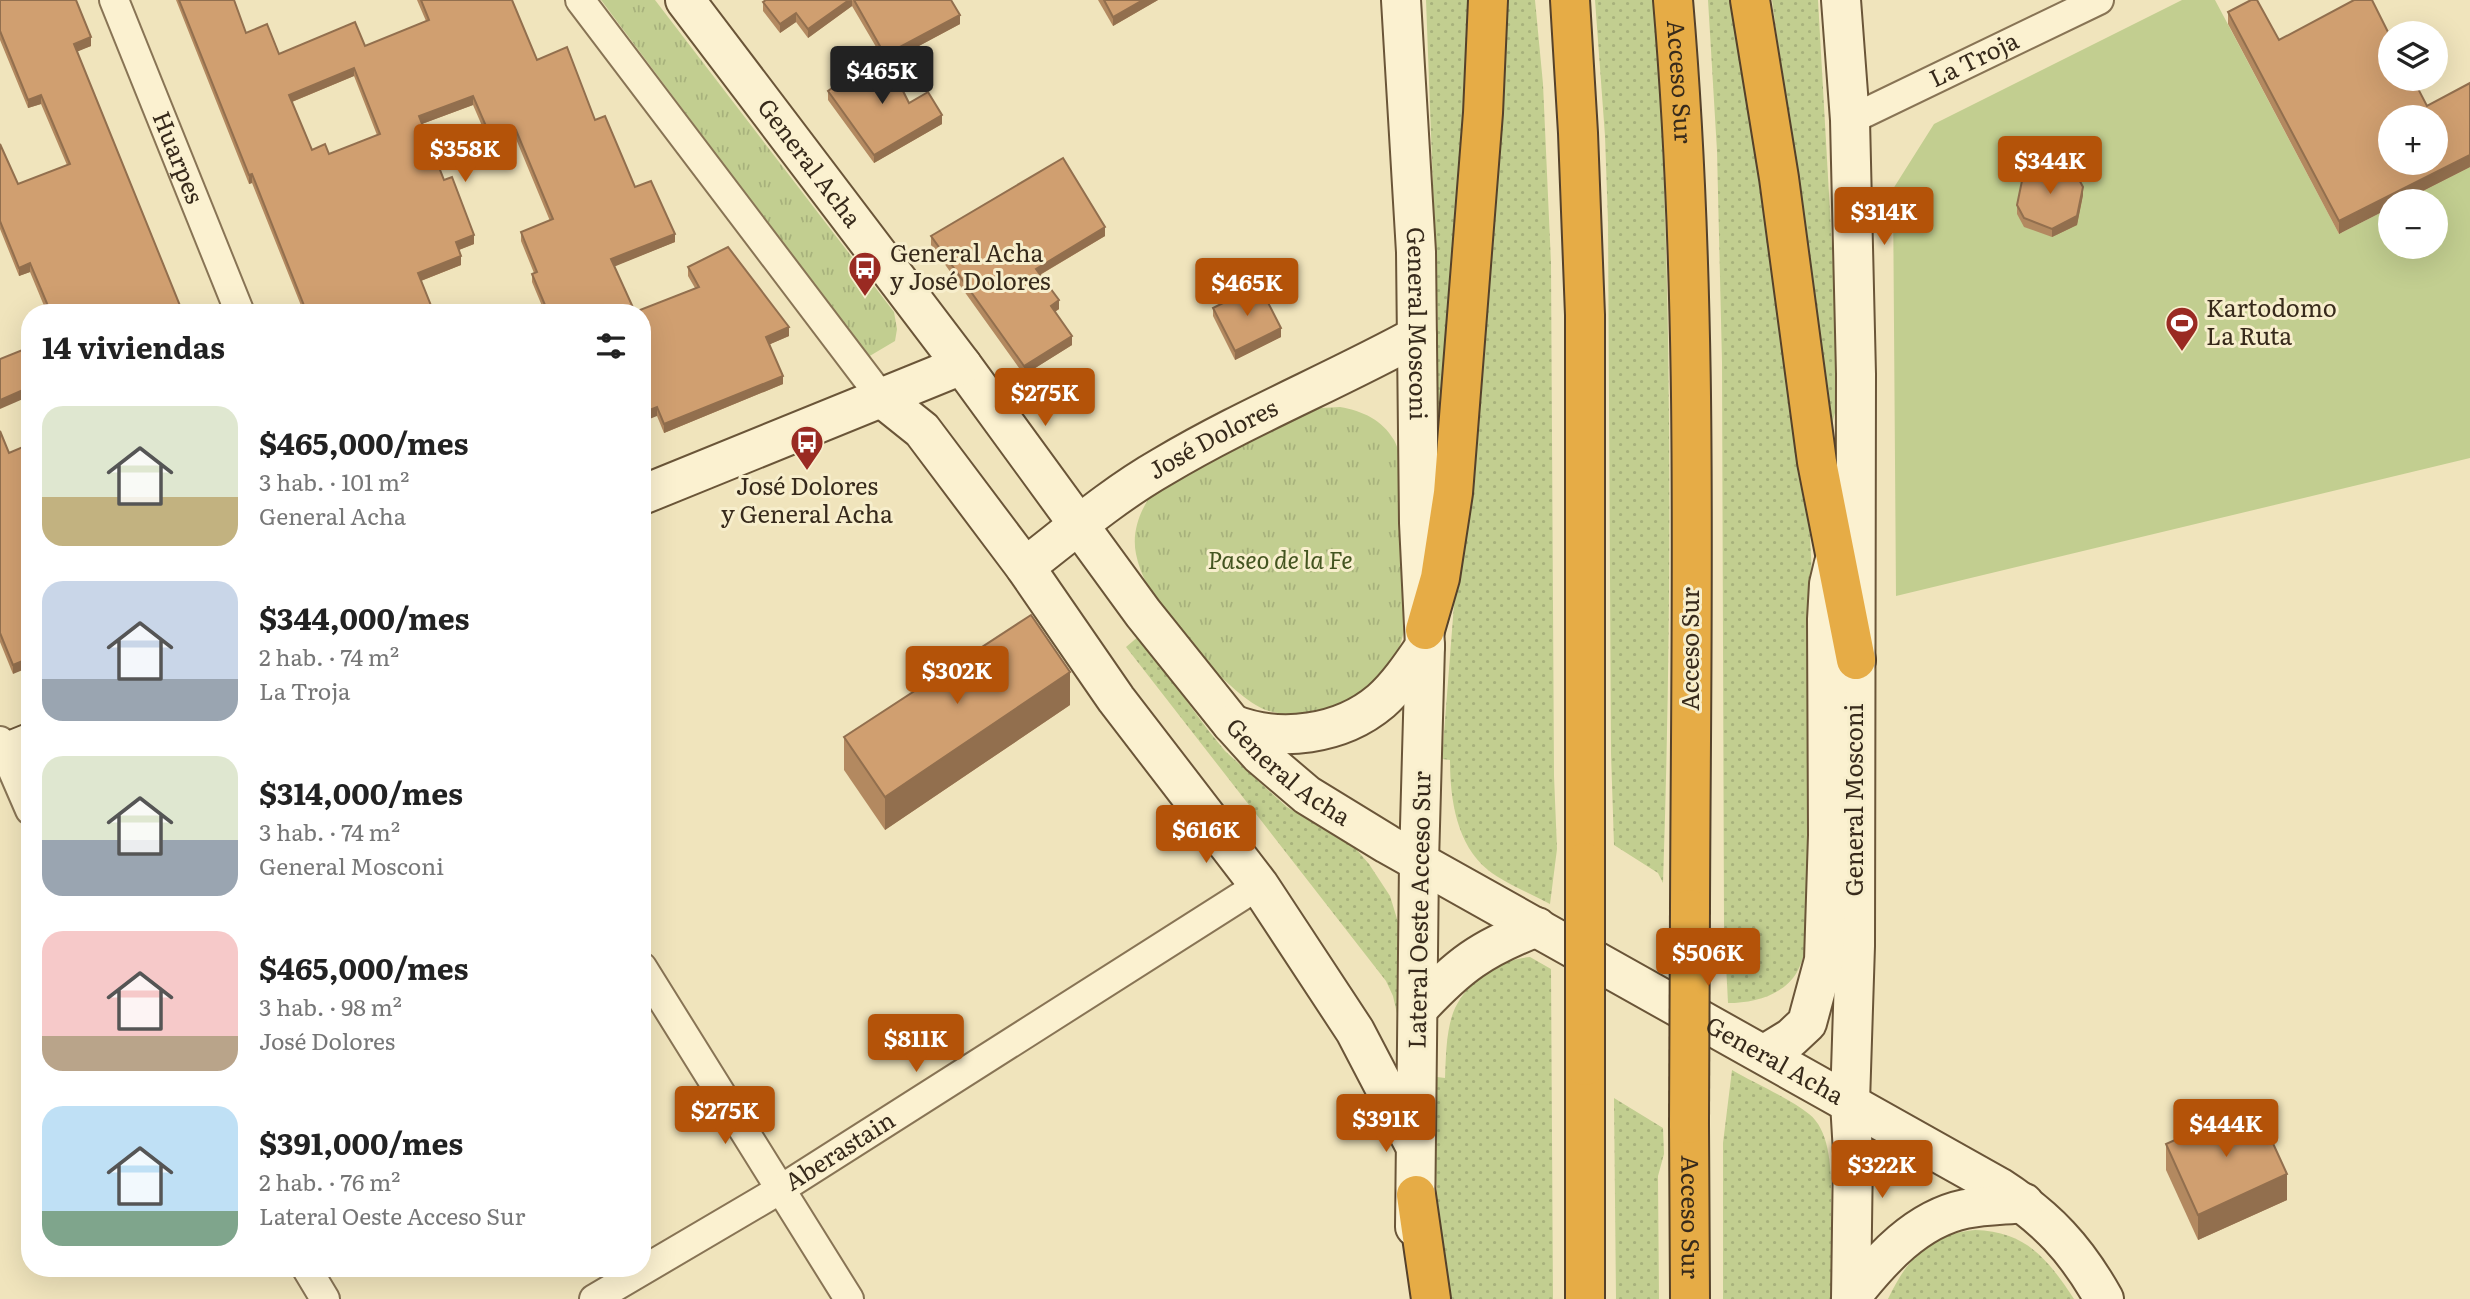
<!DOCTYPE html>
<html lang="es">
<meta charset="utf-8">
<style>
:root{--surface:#fff;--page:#f2f2f2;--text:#222;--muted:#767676;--accent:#b45309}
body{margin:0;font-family:Literata,serif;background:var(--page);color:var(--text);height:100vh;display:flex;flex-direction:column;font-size:26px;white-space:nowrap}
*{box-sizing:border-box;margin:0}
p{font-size:23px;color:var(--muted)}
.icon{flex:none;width:38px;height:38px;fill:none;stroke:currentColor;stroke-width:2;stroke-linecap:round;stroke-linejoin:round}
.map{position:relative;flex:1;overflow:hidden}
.side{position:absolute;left:21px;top:304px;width:630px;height:973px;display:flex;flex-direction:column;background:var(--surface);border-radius:28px;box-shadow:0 7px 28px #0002}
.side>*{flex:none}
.controls{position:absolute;left:2378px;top:21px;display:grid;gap:14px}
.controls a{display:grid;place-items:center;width:70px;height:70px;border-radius:50%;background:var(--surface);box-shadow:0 7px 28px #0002;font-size:35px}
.price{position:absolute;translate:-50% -60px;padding:0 16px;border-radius:7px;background:var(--accent);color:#fff;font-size:23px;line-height:46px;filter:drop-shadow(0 2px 4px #0008)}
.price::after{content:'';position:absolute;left:50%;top:42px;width:21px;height:16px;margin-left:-10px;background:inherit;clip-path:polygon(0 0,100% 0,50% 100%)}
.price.current{background:#222;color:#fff}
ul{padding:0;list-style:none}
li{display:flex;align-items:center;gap:21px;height:175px;padding:0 21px}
li span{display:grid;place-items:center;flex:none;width:196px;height:140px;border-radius:21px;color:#555}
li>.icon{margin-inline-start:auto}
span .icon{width:84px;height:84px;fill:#fffc;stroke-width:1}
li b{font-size:30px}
h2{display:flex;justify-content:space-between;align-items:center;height:84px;padding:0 21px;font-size:30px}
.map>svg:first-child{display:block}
</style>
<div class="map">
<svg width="2470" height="1299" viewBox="0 0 2470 1299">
<defs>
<pattern id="grass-dots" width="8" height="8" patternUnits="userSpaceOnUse" patternTransform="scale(1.75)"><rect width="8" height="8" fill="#c2ce90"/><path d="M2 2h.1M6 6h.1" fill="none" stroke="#a7b17c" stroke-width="1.8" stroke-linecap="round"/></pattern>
<pattern id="park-tufts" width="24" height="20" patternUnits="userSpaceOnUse" patternTransform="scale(1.75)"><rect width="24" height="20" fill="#c2ce90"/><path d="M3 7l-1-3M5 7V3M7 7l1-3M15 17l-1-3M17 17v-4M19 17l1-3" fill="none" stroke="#a7b17c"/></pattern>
</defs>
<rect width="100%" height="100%" fill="#f0e4bc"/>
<!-- grass -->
<g fill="url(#grass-dots)">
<path d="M1426,0H1468L1456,239L1435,510L1438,322Z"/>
<path d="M1501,0H1535L1543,84L1551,263L1554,776L1557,849L1550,904C1530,893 1506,884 1488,870C1456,844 1450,798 1450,760L1442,759Z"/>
<path d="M1595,0H1653C1663,113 1666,225 1668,338C1671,520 1669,702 1663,883L1658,873L1614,845L1611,754L1608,222L1605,136Z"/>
<path d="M1708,0H1734L1809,517C1816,636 1817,758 1810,877C1808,904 1811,948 1797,972C1784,995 1754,1003 1728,1003L1724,925L1722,362L1717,151Z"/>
<path d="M1772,0H1818L1839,371L1837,405L1831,428Z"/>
<path d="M1139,636L1208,730L1225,751L1287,807L1356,849L1369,864L1390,896L1398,922V1018L1393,996L1386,981L1126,647Z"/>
<path d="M1530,957L1551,969L1553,1299H1446C1437,1226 1433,1151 1437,1077L1445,1078C1446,1056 1446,1033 1453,1013C1464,983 1499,959 1530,957Z"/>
<path d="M1732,1070C1754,1083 1789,1098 1809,1114C1835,1134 1831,1189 1831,1219L1840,1220L1834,1299H1723V1143Z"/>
<path d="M1614,1098L1663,1128L1664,1154L1658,1176L1659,1299H1616Z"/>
<path d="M1975,1230C2025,1231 2048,1259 2074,1299H1888C1907,1259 1929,1234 1975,1230Z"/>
</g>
<!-- park -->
<g fill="url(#park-tufts)">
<path d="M601,0H655L894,312L897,329L895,341L868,357Z"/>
<path d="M1340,407C1363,411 1382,420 1394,440C1411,469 1404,591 1404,630C1399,659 1379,686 1354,702C1346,707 1307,716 1297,716C1288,715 1275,713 1266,710C1234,699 1161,616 1147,584C1142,575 1138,564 1136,554C1131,529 1142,505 1158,486L1299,415L1321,408Z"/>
</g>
<!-- garden -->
<path fill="#c2ce90" d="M2182,0H2215L2339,234L2390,208V247H2436V201H2403L2470,167V458L1896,596L1893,189L1934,124Z"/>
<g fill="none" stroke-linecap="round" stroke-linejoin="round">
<defs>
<g id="street">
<path id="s1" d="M114,0L240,313"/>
<path d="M580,0L882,398"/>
<path id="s2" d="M1850,120L2099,0"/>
<path d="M0,741L30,810"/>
<path d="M642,967L849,1299"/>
<path d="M307,1269L325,1299"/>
<path id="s3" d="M594,1299L781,1189L1259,885"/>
</g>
<g id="secondary">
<path id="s4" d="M685,0L962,365L1143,613L1232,724L1260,755L1307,795L1387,844L1999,1187C2047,1218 2076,1249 2104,1299"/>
<path id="s5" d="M1401,0L1416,252L1419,523L1425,646L1419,862L1415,1227"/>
<path d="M1841,0L1850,120L1856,374L1855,946L1850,1102L1853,1153L1851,1299"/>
<path d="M882,398L922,430L1025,567L1116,699L1259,885L1355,1031L1413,1142"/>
<path d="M642,495L962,365"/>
<path id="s6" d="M1025,567C1069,533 1113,495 1162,467C1244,418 1333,382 1417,336"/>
<path d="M1232,724C1280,743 1341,735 1381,701C1398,686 1412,665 1425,646"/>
<path d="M0,755L30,743"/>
<path d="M1418,1009C1459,965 1481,949 1537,927"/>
<path d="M1765,1054L1791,1038L1807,1023L1824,960L1828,835L1827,619L1829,584L1834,563"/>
<path d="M1852,1296C1881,1259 1917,1219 1965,1209C1985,1205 2005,1205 2024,1203"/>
</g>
<g id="highway">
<path d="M1570,0L1578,133L1585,315V862"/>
<path id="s7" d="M1673,0C1699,302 1691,607 1690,909"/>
<path d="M1750,0L1779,178L1817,462L1856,660"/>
<path d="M1425,630L1440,578L1453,493L1483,113L1488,0"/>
<path id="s8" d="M1689,1124L1690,1299"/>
<path d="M1416,1195L1431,1299"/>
<path d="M1585,1299V1066"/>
</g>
</defs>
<!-- street casing -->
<use href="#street" stroke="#887455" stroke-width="32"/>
<!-- secondary casing -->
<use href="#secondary" stroke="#6a5538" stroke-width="42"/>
<!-- highway casing -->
<use href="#highway" stroke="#55412a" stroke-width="42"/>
<!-- street -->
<use href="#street" stroke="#fbf1d0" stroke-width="28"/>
<!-- secondary -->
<use href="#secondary" stroke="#fbf1d0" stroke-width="38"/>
<!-- highway -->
<use href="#highway" stroke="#e6ac46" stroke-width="38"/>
<defs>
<g id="highway-bridge">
<path d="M1585,862V1066"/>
<path d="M1689,1124L1690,909"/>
</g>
</defs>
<!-- highway-bridge casing -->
<use href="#highway-bridge" stroke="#55412a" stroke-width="42" stroke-linecap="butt"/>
<!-- highway-bridge -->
<use href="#highway-bridge" stroke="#e6ac46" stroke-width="38"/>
</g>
<!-- wall -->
<g fill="#b38960" fill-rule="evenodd">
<path d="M0,0L91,46L77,51L183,313H47L30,272L19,276L0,229V144L18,184L67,165L41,104L28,108L0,40Z"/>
<path d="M176,0H234L246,33L279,54L365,46L426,21L417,0H512L537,60L595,120L635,187L675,242L614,266L635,312L695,288L688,276V267L789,336L770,344L783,384L664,433L657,416L542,306L532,282V274L534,273L521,241V232L550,221L516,139L492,149L473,105L422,124L444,180L474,244L459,250L461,265L421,281L434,313H304L252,183L249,184ZM354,76L377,135L329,154L312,150L292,102Z"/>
<path d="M766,0H951L960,24L889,62L909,103L942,124L874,163L828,100V91L882,57L852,6L808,38L796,22L780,33L763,11V2Z"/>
<path d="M1098,0H1158L1113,26Z"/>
<path d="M2228,12L2279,40L2427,106L2470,167L2403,201H2390L2339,234L2228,24Z"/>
<path d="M2083,195L2077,225L2052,237L2024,227L2017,214V205Z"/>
<path d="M931,236H1105L1040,275L1059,309L1055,312L1072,345L1024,375L931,245Z"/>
<path d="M1213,308L1281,337L1235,360L1213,316Z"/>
<path d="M0,431L9,453L30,444L13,674L0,642Z"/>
<path d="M1070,705L885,830L844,770V737Z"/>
<path d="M2166,1144L2287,1200L2198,1240L2166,1170Z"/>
</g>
<!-- shaded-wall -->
<g fill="#926f4e">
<path d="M849,0H852V6L808,38V29Z"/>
<path d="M1143,0H1158L1113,26V17Z"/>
<path d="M796,13V22L780,33V24Z"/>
<path d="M960,15V24L885,64V55Z"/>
<path d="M91,37V46L74,53V44Z"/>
<path d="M354,68V76L289,103V95Z"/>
<path d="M41,95V104L28,108V100Z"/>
<path d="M473,96V105L419,125V116Z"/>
<path d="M942,115V124L874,163V155Z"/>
<path d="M516,130V139L492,149V140Z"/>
<path d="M2470,155V167L2403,201H2390V208L2339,234V221Z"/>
<path d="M252,174V183L249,184V175Z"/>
<path d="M2083,187V195L2077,225L2052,237V229Z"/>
<path d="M1105,227V236L1036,277V269Z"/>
<path d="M675,234V242L611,268V259Z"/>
<path d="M474,235V244L456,251V242Z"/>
<path d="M461,256V265L418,282V273Z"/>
<path d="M30,263V272L19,276V268Z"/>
<path d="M1059,300V309L1051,314V306Z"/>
<path d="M789,327V336L766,346V337Z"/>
<path d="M1281,328V337L1235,360V351Z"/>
<path d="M1072,336V345L1024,375V366Z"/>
<path d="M783,376V384L664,433V424Z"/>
<path d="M30,387V396L0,409V400Z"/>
<path d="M657,407V416L642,422V413Z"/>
<path d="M30,658V667L13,674V665Z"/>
<path d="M1070,672V705L885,830V797Z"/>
<path d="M2287,1174V1200L2198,1240V1215Z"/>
</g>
<!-- building -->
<g fill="#d09f70" stroke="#926f4e" stroke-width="2" fill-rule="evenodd">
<path d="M0,0H76L91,37L74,44L183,313H51L30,263L19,268L0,221V144L18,184L70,164L41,95L28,100L0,31Z"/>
<path d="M179,0H234L246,33L267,24L279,54L355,22L365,46L429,20L421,0H512L537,60L567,47L595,120L605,116L635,187L651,181L675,234L611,259L635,312L699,287L688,267L728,247L789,327L766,337L783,376L664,424L657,407L642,413V313H525L545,305L532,274L537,272L521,232L553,219L516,130L492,140L473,96L419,116L444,180L452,177L474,235L456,242L461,256L418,273L434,313H307L252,174L249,175ZM354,68L380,134L329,154L325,144L312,150L289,95Z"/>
<path d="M766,0H849L808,29L796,13L780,24L763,2Z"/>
<path d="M854,0H951L960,15L885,55Z"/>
<path d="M1104,0H1143L1113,17Z"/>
<path d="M2251,0H2257L2279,40L2354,0H2372L2390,36V79H2413L2427,106L2470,83V155L2339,221L2228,12ZM2390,117H2436V163H2390Z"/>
<path d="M885,55L909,103L928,92L942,115L874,155L828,91L857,70Z"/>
<path d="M1063,158L1105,227L1036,269L1059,300L1051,306L1072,336L1024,366L931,236Z"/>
<path d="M2051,161L2076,174L2083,187L2077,216L2052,229L2024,218L2017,205L2023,176Z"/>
<path d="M1259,285L1281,328L1235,351L1213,308Z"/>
<path d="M30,347V387L0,400V359Z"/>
<path d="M0,431L9,453L30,444V658L13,665L0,633Z"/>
<path d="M1031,615L1070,672L885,797L844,737Z"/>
<path d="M2255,1104L2287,1174L2198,1215L2166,1144Z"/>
</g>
<!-- icons -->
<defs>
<symbol id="bus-pin" viewBox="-11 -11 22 30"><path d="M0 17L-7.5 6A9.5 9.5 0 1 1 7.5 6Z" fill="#9a2a22" stroke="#f7eecc"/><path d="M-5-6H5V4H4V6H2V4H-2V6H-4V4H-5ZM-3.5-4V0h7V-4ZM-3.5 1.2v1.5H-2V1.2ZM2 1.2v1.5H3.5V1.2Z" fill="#fff"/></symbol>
<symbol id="stadium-pin" viewBox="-11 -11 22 30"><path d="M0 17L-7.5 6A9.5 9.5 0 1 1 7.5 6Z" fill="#9a2a22" stroke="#f7eecc"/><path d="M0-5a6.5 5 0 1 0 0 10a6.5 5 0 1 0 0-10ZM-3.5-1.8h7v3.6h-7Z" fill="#fff"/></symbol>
</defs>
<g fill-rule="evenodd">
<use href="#bus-pin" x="846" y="249" width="38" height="52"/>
<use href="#stadium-pin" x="2163" y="304" width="38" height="52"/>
<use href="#bus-pin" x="788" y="423" width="38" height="52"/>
</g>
<g text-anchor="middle" stroke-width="6" stroke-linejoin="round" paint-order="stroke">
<!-- street labels -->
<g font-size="24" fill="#372a1b" stroke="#f7eecc">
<text dy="8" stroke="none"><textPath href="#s2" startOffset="138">La Troja</textPath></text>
<text dy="8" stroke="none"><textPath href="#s7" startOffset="82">Acceso Sur</textPath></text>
<text dy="8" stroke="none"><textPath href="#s1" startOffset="170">Huarpes</textPath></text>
<text dy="8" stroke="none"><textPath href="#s4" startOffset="205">General Acha</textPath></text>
<text dy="8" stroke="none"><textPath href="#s5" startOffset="324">General Mosconi</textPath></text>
<text dy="8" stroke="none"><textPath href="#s6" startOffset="228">José Dolores</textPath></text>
<text transform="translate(1691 649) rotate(-90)" y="8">Acceso Sur</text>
<text dy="8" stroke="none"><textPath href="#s4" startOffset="982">General Acha</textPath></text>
<text transform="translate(1855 800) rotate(-90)" y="8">General Mosconi</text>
<text transform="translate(1420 910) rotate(-89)" y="8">Lateral Oeste Acceso Sur</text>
<text dy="8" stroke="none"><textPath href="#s4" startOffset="1549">General Acha</textPath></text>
<text dy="8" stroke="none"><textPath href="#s3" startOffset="287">Aberastain</textPath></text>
<text dy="8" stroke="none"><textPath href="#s8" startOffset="93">Acceso Sur</textPath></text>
</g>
<!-- poi labels -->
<g font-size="24" fill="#372a1b" stroke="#f7eecc" text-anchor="start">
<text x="890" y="262">General Acha<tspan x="890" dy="28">y José Dolores</tspan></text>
<text x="2206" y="317">Kartodomo<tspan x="2206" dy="28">La Ruta</tspan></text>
<text x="807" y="495" text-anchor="middle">José Dolores<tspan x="807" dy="28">y General Acha</tspan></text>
</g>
<!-- park labels -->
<g font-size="24" font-style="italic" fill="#435420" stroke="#f7eecc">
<text x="1280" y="569">Paseo de la Fe</text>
</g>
</g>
</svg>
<div class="controls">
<a><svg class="icon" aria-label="layers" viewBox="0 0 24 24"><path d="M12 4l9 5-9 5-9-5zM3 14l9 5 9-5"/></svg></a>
<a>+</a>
<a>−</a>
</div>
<b class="price current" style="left:882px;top:106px">$465K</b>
<b class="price" style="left:465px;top:184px">$358K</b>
<b class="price" style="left:2050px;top:196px">$344K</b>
<b class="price" style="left:1884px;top:247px">$314K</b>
<b class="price" style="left:1247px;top:318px">$465K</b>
<b class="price" style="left:1045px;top:428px">$275K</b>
<b class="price" style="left:957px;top:706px">$302K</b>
<b class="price" style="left:1206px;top:865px">$616K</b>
<b class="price" style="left:1708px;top:988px">$506K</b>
<b class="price" style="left:916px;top:1074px">$811K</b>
<b class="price" style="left:725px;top:1146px">$275K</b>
<b class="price" style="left:1386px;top:1154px">$391K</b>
<b class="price" style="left:2226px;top:1159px">$444K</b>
<b class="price" style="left:1882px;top:1200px">$322K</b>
<section class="side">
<h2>14 viviendas<svg class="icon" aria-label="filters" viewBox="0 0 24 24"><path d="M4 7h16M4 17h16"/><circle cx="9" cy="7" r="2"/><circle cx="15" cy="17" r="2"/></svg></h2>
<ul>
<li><span style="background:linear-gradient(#dfe7d0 65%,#c2b280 0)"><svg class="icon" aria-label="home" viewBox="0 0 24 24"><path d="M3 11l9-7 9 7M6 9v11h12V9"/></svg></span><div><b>$465,000/mes</b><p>3 hab. · 101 m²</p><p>General Acha</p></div></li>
<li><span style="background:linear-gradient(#c9d6e8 70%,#9aa5b1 0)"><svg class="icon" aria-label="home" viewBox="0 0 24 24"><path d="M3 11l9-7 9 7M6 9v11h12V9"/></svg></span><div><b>$344,000/mes</b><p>2 hab. · 74 m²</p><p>La Troja</p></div></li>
<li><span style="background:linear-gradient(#dfe7d0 60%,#9aa5b1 0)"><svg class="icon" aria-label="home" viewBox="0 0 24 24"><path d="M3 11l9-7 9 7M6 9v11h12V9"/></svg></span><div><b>$314,000/mes</b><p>3 hab. · 74 m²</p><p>General Mosconi</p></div></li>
<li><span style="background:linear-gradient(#f6c9c9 75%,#b9a48a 0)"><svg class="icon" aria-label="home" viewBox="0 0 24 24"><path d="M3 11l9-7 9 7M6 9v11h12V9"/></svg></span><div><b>$465,000/mes</b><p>3 hab. · 98 m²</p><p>José Dolores</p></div></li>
<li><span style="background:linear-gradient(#bfe0f5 75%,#7fa58c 0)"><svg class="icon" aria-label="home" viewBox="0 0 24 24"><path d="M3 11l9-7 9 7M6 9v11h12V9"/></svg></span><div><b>$391,000/mes</b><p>2 hab. · 76 m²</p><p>Lateral Oeste Acceso Sur</p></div></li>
</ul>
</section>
</div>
